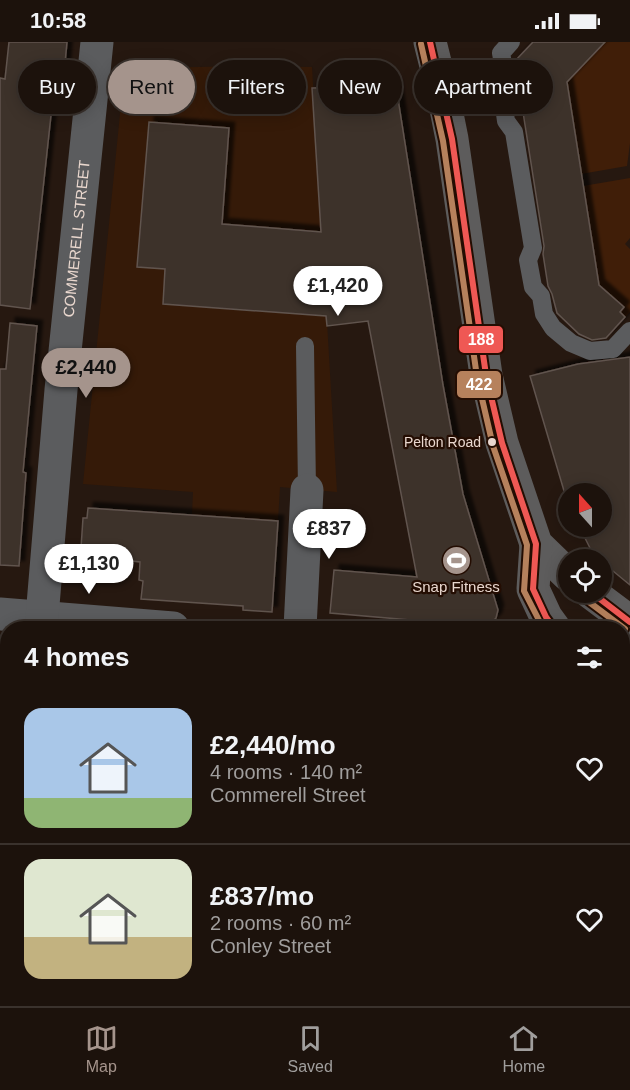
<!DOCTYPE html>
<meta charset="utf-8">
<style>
:root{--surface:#1c120c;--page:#29201a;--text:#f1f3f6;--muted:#a09e9d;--line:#3a322d;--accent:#a5948c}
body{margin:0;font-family:Arial,sans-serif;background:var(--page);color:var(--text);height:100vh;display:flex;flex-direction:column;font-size:22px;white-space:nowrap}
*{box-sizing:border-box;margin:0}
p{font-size:20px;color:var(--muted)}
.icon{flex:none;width:33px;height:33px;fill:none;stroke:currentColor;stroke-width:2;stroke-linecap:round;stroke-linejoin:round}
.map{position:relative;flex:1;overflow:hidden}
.details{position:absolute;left:0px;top:579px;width:630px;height:386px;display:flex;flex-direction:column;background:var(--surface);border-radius:24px 24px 0 0;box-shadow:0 3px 15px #0003,0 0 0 2px var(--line)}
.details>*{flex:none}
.top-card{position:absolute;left:18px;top:18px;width:594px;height:54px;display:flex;gap:12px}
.needle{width:39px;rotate:339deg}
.buttons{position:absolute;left:558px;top:441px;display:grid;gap:12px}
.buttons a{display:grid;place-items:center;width:54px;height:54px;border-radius:50%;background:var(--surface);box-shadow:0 3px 15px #0003,0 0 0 2px var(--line);font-size:30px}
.price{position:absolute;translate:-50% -51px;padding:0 14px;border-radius:21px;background:#fff;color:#222;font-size:20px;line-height:39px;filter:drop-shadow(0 2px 3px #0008)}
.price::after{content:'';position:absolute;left:50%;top:36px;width:18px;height:14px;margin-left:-9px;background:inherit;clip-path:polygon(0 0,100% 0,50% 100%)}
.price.selected{background:var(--accent);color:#111}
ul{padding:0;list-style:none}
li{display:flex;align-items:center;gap:18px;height:150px;padding:0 24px}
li+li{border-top:2px solid var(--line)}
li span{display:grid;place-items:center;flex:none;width:168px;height:120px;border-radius:18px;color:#555}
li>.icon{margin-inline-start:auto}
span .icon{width:72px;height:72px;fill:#fffc;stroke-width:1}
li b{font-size:26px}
h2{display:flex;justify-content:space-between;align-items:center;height:72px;padding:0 24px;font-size:26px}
.chip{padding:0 21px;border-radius:27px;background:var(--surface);box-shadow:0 3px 15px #0003,0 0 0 2px var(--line);font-size:21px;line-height:54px}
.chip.selected{background:var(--accent);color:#111}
.status{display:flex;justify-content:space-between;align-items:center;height:42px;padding:0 30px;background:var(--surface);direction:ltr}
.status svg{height:16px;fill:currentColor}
.menu{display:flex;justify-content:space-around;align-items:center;height:84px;border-top:2px solid var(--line);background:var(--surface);font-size:16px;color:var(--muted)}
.menu a{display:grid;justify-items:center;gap:3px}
.menu .selected{color:var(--accent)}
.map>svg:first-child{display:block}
</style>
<div class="status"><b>10:58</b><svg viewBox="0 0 49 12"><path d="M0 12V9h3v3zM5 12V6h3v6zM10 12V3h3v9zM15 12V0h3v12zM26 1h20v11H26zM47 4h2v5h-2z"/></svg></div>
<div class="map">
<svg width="630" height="964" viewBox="0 0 630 964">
<defs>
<pattern id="park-dots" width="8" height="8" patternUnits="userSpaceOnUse" patternTransform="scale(1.5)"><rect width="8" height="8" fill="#401e08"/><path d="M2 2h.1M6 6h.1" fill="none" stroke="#5c3e2b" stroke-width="1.8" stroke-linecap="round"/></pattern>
<filter id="shadow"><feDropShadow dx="5.5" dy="-5.5" stdDeviation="1.5" flood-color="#0009"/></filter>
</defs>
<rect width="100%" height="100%" fill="#261810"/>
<!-- built -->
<path fill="#351a08" d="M244,24L312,25L337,450L280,445L278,479L192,473L193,450L83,442L122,52L153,26Z"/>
<!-- grass -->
<g fill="#401e08">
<path d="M605,0H630V101L627,124L581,132L567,40Z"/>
<path d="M630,136V196L625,202L630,207V270L625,275L620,270L623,265L599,243L583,144Z"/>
</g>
<!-- park -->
<path fill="url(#park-dots)" d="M0,646H7V745L2,740L0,741Z"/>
<!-- building -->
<g fill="#3d312b" stroke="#61544e" stroke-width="1.5" filter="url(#shadow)">
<path d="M9,0H67L61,64H52L30,267L0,263V36L5,37Z"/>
<path d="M533,0H605L567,40L599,243L624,265L620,270L625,275L606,296L592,298L579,292L557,271L552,252L548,244L543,212L544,204L515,19Z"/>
<path d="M396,44L443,343L463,452L498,568L496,576L490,582L480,586L410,582V578L330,571L334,528L417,535L368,279L327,284L326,274L163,262L165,227L137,225L149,80L229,86L222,182L321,190L312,46Z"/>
<path d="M10,281L37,284L23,430L26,431L19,524L0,523V327H6Z"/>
<path d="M630,315V543L602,520V518L594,514L579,484H602V452H568V463L567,459L530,334L578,322Z"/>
<path d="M88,466L278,479L272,570L243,568V564L141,557L143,539L139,538L140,520L103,516V507L81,506L83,476H87Z"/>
</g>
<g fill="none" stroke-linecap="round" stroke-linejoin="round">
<!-- service -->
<g stroke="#5b5c5e" stroke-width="18">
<path d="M511,0L501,11L507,43L503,57L506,79L514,90L533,206L528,218L533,245L541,254L544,272L553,286L571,301L590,309L613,307L630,289"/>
<path d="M305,304L307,448"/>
</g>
<!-- minor -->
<g stroke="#5b5c5e" stroke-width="33">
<path d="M0,572L173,586"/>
<path id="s1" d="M42,575L61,348L97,0"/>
<path d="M300,586L307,448"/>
<path d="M622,756L630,763"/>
<path d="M0,865L8,873"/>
<path d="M92,957L99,964"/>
<path d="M529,957L536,964"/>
</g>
<!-- primary -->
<g stroke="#5d5c5c" stroke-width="33">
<path d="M430,0L443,52L452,97L486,333L502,401L536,502L568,533"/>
<path d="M536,502L533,547L546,575L554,586"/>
<path d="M590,550L630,580"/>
<path d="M622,660L630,649"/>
<path d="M352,964L359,957"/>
</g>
<defs>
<g id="bus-1">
<path d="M430,0L452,97L486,333L502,401L536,502L533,547L546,575L554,586"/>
<path d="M591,550L630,580"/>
</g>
<g id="bus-2">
<path d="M421,2L443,99L477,335L493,404L527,503L524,549L543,586"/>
<path d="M585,557L625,587"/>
</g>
</defs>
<!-- bus-1 casing -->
<use href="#bus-1" stroke="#240d02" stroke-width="10"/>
<!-- bus-2 casing -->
<use href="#bus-2" stroke="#240d02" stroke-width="10"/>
<!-- bus-1 -->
<use href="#bus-1" stroke="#ef5854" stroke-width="6"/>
<!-- bus-2 -->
<use href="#bus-2" stroke="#b6815c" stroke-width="6"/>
</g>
<!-- icons -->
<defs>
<symbol id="stadium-disc" viewBox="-11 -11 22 22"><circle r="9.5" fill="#a5948c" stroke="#240d02"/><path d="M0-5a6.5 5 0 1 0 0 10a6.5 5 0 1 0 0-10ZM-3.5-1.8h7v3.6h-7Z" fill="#fff"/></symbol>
</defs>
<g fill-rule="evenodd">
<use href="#stadium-disc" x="440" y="502" width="33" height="33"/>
</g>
<!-- markers -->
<circle fill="#e9d7ce" stroke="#240d02" stroke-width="2" cx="492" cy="400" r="5"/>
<g text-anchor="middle" stroke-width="4.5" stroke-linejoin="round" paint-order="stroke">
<!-- bus labels -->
<g font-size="14" fill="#e9d7ce" stroke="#240d02" text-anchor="end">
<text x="481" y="405">Pelton Road</text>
</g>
<!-- street labels -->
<g font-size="15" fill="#e9d7ce" stroke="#240d02">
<text dy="5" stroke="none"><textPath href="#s1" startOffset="380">COMMERELL STREET</textPath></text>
</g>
<!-- poi labels -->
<g font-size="15" fill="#e9d7ce" stroke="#240d02">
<text x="456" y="550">Snap Fitness</text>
</g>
</g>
<g stroke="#240d02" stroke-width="2">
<rect x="458" y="283" width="46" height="29" rx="6" fill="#ef5854"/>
<rect x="456" y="328" width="46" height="29" rx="6" fill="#b6815c"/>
</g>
<g font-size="16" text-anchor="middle" font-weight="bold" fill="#fff">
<text x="481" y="303">188</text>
<text x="479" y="348">422</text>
</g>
</svg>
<div class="buttons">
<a><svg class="needle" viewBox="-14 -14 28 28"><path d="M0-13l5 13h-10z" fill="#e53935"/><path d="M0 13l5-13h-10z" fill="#a09e9d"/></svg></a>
<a><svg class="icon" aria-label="locate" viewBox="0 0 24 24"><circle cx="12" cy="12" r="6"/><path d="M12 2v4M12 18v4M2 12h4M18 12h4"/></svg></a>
</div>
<b class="price" style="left:338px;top:275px">£1,420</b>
<b class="price selected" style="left:86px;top:357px">£2,440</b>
<b class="price" style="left:329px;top:518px">£837</b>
<b class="price" style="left:89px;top:553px">£1,130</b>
<div class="top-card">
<a class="chip">Buy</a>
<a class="chip selected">Rent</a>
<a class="chip">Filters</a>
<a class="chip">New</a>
<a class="chip">Apartment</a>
</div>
<section class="details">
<h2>4 homes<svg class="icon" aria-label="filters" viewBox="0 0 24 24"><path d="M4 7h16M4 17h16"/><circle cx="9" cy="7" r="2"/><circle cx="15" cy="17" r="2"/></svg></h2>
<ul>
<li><span style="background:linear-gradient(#a9c7e8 75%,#8fb573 0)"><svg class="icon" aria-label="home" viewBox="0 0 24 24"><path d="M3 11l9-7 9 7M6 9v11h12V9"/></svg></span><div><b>£2,440/mo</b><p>4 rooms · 140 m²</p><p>Commerell Street</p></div><svg class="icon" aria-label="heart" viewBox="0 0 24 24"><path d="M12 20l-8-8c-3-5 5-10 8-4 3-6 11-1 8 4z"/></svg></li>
<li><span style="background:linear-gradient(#dfe7d0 65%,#c2b280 0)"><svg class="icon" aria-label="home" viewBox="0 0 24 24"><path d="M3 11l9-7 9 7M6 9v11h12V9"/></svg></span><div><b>£837/mo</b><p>2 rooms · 60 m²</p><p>Conley Street</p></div><svg class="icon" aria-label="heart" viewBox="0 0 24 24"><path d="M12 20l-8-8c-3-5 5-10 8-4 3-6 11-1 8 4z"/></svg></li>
</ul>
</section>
</div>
<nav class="menu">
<a class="selected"><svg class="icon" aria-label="map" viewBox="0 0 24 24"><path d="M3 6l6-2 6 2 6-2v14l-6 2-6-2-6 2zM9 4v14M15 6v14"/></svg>Map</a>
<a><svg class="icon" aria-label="saved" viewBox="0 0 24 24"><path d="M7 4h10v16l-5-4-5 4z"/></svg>Saved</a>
<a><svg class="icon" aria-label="home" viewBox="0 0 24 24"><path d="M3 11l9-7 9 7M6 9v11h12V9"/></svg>Home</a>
</nav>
